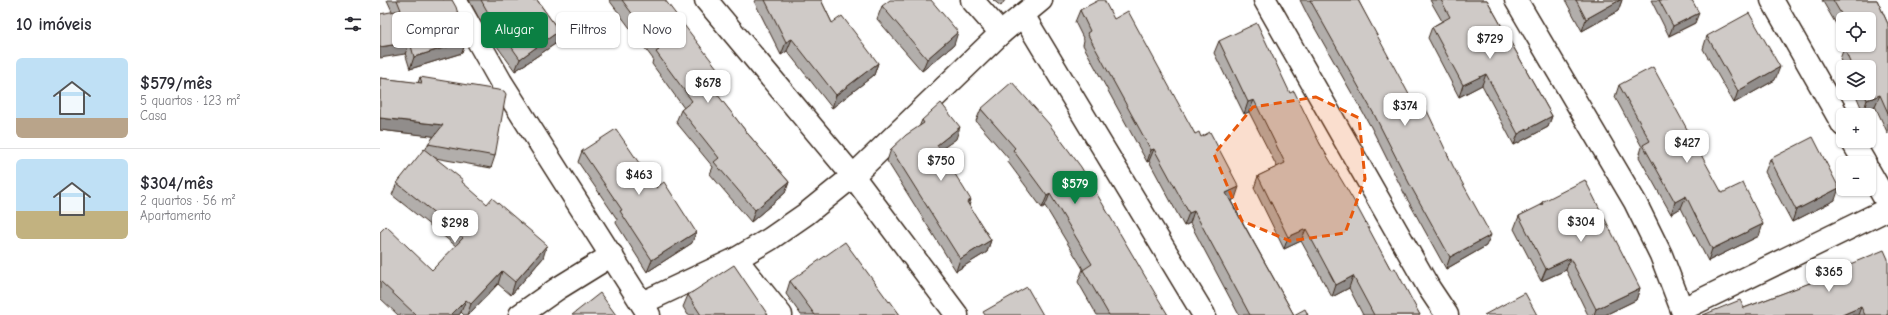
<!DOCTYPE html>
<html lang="pt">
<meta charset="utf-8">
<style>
:root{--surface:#fff;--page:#f2f2f3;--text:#2b2b33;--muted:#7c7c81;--line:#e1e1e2;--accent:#0b8043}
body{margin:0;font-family:"Comic Neue",sans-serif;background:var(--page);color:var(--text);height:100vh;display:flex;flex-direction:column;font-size:15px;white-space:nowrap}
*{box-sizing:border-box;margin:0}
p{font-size:13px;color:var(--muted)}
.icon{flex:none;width:22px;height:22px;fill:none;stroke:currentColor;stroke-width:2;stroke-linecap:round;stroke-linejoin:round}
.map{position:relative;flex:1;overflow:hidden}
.sheet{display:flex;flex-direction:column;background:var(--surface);width:380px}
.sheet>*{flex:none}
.hud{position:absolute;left:12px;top:12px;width:380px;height:36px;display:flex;gap:8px}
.tools{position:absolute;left:1456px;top:12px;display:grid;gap:8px}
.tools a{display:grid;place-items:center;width:40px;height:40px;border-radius:6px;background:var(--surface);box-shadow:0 1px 3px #0004;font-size:20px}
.price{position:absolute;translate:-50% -34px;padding:0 9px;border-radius:8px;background:#fff;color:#222;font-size:13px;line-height:26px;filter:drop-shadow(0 1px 2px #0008)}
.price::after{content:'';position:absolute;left:50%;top:24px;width:12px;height:9px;margin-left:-6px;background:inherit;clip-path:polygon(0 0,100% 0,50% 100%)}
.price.current{background:var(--accent);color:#fff}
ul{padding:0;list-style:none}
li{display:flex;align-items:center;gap:12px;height:100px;padding:0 16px}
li+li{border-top:1px solid var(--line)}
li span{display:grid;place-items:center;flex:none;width:112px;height:80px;border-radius:6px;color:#555}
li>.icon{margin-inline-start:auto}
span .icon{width:48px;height:48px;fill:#fffc;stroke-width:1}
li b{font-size:17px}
h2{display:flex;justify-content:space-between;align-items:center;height:48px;padding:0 16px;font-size:17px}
.pill{padding:0 14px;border-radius:6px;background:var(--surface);box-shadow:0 1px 3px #0004;font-size:14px;line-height:36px}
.pill.current{background:var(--accent);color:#fff}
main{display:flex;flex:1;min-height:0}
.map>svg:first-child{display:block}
</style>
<main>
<section class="sheet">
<h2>10 imóveis<svg class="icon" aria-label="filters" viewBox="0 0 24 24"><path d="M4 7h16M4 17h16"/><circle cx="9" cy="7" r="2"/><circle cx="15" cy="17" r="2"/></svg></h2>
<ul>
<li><span style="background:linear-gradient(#bfe0f5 75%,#b9a48a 0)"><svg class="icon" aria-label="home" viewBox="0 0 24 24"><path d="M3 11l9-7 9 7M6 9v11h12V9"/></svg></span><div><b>$579/mês</b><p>5 quartos · 123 m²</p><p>Casa</p></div></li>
<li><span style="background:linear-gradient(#bfe0f5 65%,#c2b280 0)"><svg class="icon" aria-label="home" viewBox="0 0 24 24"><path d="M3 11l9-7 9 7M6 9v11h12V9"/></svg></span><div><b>$304/mês</b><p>2 quartos · 56 m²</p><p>Apartamento</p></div></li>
</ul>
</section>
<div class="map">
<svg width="1508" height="315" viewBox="0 0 1508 315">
<rect width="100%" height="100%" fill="#fff"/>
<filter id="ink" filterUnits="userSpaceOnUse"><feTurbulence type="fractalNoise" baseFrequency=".025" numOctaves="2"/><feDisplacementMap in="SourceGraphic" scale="8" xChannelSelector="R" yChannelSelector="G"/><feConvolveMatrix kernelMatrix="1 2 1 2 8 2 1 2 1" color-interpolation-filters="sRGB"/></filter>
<g filter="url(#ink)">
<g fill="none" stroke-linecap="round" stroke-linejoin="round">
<defs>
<g id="minor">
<path d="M75,0L121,82L269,315"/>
<path d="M326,0L473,176L577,315"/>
<path d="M592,0L621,33"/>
<path d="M885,0L1049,288L1067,315"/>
<path d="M1136,0L1255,202L1281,255L1304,315"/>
<path d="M1392,0L1463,125"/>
<path d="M643,15L824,315"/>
<path d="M1472,141L1485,163"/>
<path d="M1489,171L1508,204"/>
<path d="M356,259L401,315"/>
<path d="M262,303L356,259L390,239L426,214L473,176L621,33L661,0"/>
<path d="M1303,309L1508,209"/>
<path d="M140,315L177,289L232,255"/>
</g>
</defs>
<!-- minor casing -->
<use href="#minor" stroke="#3b2a1e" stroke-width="25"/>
<!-- minor -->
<use href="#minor" stroke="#fff" stroke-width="22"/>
</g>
<!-- wall -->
<g fill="#b2aeab" stroke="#3b2a1e">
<path d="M7,0H72L86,41L82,53L30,69L12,11Z"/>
<path d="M89,0H157L179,31L175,44L135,71L106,31Z"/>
<path d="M229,0H285L335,83L331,87L368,134L409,182L405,193L371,222L330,174L333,167L296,122L301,110L304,108L272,64L273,59Z"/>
<path d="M375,0H441L452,23L498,63L494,75L452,108L407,51L401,55L374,1Z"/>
<path d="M613,0H625L621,6Z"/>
<path d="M920,0H978L1106,246L1066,269L1025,195L991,127L928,16Z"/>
<path d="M1050,0H1107L1172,116L1168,127L1134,145L1102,85L1079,97L1048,38L1052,27L1062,21Z"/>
<path d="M1185,0H1242L1238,11L1202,31Z"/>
<path d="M1271,0H1312L1315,23L1289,36Z"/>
<path d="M1442,0H1497L1508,24V134L1495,106L1483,112L1475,93H1489V67H1463L1460,59L1464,48L1469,46V45H1489V19H1463V36Z"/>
<path d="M502,6L574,45L542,71L497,19Z"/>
<path d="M700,10L734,19L815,134L855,199L851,201L914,315H928H859L810,223L804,226L769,161L767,162L703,45L704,40L695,22Z"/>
<path d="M1327,36L1395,80L1354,103L1323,49Z"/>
<path d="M839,41L910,93L940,144L1011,270L1040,315H983L969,288L952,297L921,241L904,249L874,188L878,176L897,167L869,112L864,114L834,53Z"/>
<path d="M40,77L115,156L111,168L55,158L163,258L131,295L118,284L88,315H84L81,312L79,315H18L0,298V232L52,270L76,246L12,195L17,183L45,151L48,144L54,136L0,130V78L38,83Z"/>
<path d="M1239,85L1342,193L1379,236L1328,261L1301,208L1291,214L1259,157L1262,147L1235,97Z"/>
<path d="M601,109L788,315H717L698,282L703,269L665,206L662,208L628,162L629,159L596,121Z"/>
<path d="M542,120L576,139L560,150L589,206L611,240L607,252L576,271L507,161L511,149L539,127Z"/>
<path d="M202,151L312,243L267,272L236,223L237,219L198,162Z"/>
<path d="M1390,159L1455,200L1412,222L1385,172Z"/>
<path d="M1162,202L1260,288L1256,300L1225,315H1208L1186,270L1161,281L1134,229L1139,216L1161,206Z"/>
<path d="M1434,279L1508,315H1323L1364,308L1433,282Z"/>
<path d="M410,281L509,302L520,315H421L406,294Z"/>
<path d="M308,295L388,315H308L303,307Z"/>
</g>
<!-- shaded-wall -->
<g fill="#918d8b" stroke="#3b2a1e">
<path d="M1240,0H1242L1238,11L1202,31L1206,19Z"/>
<path d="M1319,13L1315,23L1289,36L1293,26Z"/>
<path d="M179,31L175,44L135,71L140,59Z"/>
<path d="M578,32L574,45L542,71L547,59Z"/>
<path d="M412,39L407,51L401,55L406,42Z"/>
<path d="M86,41L82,53L30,69L34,57Z"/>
<path d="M30,42L25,54L0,58V47Z"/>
<path d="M498,63L494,75L452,108L456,95Z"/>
<path d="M1400,67L1395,80L1354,103L1358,91Z"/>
<path d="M340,72L335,83L322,93L327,81Z"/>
<path d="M1106,74L1102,85L1079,97L1083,85Z"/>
<path d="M1500,95L1495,106L1483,112L1487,100Z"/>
<path d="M874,100L869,112L864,114L868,102Z"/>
<path d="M1172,116L1168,127L1134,145L1138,134Z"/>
<path d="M0,118L63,125L59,137L0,130Z"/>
<path d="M580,127L576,139L552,156L557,145Z"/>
<path d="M774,149L769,161L767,162L771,150Z"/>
<path d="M409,182L405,193L371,222L375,210Z"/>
<path d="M859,187L855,199L842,205L846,193Z"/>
<path d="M1459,188L1455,200L1412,222L1416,210Z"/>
<path d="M670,194L665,206L662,208L667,196Z"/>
<path d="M1306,196L1301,208L1291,214L1295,202Z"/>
<path d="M591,200L587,212V202Z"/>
<path d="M814,211L810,223L804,226L809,213Z"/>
<path d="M1383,224L1379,236L1328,261L1332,249Z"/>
<path d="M926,229L921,241L904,249L908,237Z"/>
<path d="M316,232L312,243L267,272L272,260Z"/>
<path d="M1111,235L1106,246L1066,269L1070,257Z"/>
<path d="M611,240L607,252L576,271L580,259Z"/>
<path d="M167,245L163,258L131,295L135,282Z"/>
<path d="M1190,258L1186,270L1161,281L1166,269Z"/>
<path d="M122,271L118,284L88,315H87L91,304Z"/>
<path d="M973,276L969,288L952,297L956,285Z"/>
<path d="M1260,288L1256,300L1225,315H1214L1216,309Z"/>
<path d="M86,300L81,312L79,315H71Z"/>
<path d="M1481,307L1478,315H1462Z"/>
</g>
<!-- building -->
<g fill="#cfcac7" stroke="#3b2a1e">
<path d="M17,0H72L76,7L86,41L34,57L30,42L0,47V14L21,10Z"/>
<path d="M101,0H157L179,31L140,59L111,18Z"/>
<path d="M242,0H285L340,72L327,81L368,134L409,182L375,210L334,162L339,158L301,110L312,101L276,52L279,50Z"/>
<path d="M385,0H441L452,23L462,16L498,63L456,95L412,39L406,42Z"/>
<path d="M510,0H551L578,32L547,59L502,6Z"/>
<path d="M719,0H724L734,19L748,11L815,134L819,132L821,137L830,132L859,187L846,193L914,315L925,309L928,315H870L814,211L809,213L774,149L771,150L707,33L710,31L700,10Z"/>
<path d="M930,0H978L1033,102L1041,98L1073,166L1111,235L1070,257L1029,183L995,116Z"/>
<path d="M1061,0H1107L1172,116L1138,134L1106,74L1083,85L1052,27L1070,17Z"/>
<path d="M1196,0H1240L1206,19Z"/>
<path d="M1279,0H1312L1319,13L1293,26Z"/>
<path d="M1453,0H1497L1508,24V113L1500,95L1487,100L1484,93H1489V67H1472L1464,48L1471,45H1489V19H1464Z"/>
<path d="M1369,13L1400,67L1358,91L1327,36Z"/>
<path d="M877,23L910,93L914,91L940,144L974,201L1011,270L1015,268L1040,315H994L973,276L956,285L926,229L908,237L878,176L905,163L874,100L868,102L839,41Z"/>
<path d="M1273,67L1342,193L1363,183L1383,224L1332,249L1306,196L1295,202L1263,145L1270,141L1239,85Z"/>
<path d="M40,77L124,91L126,94L115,156L48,144L63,125L0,118V78L42,83Z"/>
<path d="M632,82L669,124L701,167L779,300L788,315H729L703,270L712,264L670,194L667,196L633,150L635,148L601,109Z"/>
<path d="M561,103L580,127L557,145L591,200L587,202L611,240L580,259L511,149L526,135L544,123L542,120Z"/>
<path d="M236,129L276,188L284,182L316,232L272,260L240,211L242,210L202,151Z"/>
<path d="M1433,137L1459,188L1416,210L1390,159Z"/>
<path d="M44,149L83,180L82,182L107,204L112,198L167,245L135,282L122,271L91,304L86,300L71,315H36L0,281V232L6,226L52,270L83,238L80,235L81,234L17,183Z"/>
<path d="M1205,180L1260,288L1216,309L1190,258L1166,269L1139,216L1163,204L1162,202Z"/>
<path d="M465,242L509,302L510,301L520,315H435L410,281Z"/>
<path d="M1504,250L1508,259V315H1485L1481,307L1462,315H1323L1360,300L1364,308L1435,281L1434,279Z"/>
<path d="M354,265L388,315H321L308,295Z"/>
<path d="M647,287L663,315H605L603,312Z"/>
<path d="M220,293L236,315H192Z"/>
<path d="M1145,293L1157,315H1104Z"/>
</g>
</g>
<!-- marked area -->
<path fill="#e8590c" fill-opacity="0.2" stroke="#e8590c" stroke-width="3" stroke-dasharray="8 5" stroke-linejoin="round" d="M936,97L979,118L985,179L965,233L910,241L862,221L834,154L873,107Z"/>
</svg>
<div class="tools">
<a><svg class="icon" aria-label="locate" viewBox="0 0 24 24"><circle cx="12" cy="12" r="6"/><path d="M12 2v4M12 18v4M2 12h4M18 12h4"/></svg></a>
<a><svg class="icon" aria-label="layers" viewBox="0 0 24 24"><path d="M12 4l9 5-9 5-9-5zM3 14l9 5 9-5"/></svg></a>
<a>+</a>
<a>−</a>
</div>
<b class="price" style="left:1110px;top:60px">$729</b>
<b class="price" style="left:328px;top:104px">$678</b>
<b class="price" style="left:1025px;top:127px">$374</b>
<b class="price" style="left:1307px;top:164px">$427</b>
<b class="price" style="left:561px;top:182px">$750</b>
<b class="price" style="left:259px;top:196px">$463</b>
<b class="price current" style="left:695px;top:205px">$579</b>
<b class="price" style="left:1201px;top:243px">$304</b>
<b class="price" style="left:75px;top:244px">$298</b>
<b class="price" style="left:1449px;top:293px">$365</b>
<div class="hud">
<a class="pill">Comprar</a>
<a class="pill current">Alugar</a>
<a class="pill">Filtros</a>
<a class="pill">Novo</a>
</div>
</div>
</main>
